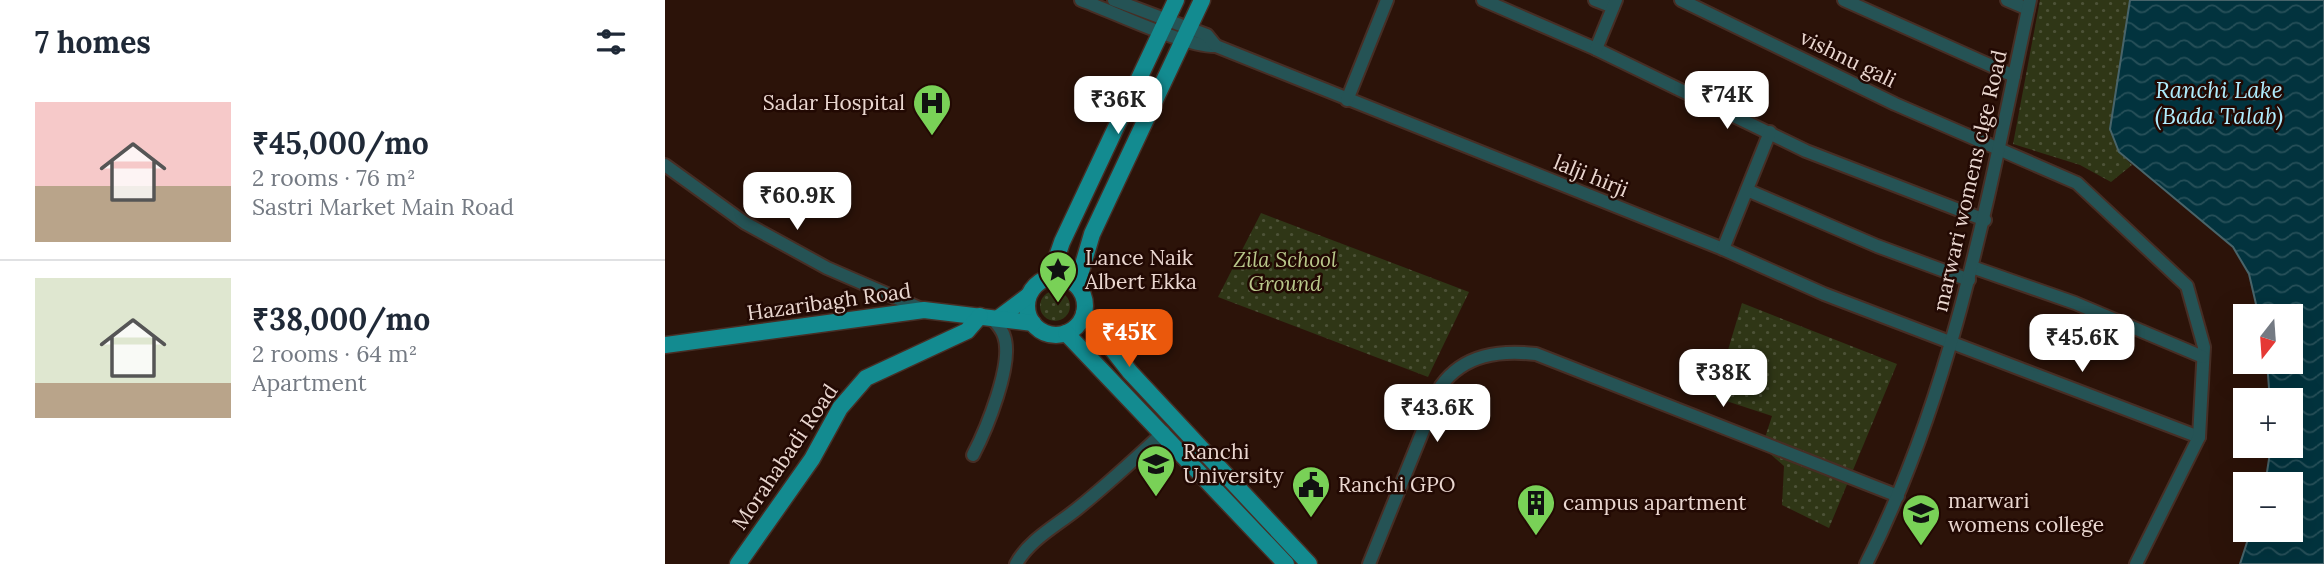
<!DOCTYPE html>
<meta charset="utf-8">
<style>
:root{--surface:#fff;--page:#f6f6f7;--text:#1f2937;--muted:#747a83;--line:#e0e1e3;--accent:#ea580c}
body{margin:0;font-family:Lora,serif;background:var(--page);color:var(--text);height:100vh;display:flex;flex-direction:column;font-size:26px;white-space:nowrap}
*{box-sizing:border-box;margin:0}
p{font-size:23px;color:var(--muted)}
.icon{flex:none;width:38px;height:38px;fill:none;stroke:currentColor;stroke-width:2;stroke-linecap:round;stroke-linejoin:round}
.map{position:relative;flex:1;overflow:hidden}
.drawer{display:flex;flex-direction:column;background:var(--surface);width:665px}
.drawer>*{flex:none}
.needle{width:46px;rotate:197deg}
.controls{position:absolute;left:1568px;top:304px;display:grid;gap:14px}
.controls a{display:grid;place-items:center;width:70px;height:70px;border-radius:0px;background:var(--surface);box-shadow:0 7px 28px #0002;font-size:35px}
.price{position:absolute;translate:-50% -60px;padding:0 16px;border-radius:14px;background:#fff;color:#222;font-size:23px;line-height:46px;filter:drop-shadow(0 2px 4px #0008)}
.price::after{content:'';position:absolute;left:50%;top:42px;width:21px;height:16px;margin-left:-10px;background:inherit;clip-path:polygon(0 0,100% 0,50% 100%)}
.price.current{background:var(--accent);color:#fff}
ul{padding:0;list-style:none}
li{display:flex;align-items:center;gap:21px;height:175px;padding:0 35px}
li+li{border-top:2px solid var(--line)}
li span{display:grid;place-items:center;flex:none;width:196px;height:140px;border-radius:0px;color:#555}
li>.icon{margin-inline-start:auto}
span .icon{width:84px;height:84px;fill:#fffc;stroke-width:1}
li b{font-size:30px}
h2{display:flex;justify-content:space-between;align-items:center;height:84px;padding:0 35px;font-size:30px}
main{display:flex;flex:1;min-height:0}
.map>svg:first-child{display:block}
</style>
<main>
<section class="drawer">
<h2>7 homes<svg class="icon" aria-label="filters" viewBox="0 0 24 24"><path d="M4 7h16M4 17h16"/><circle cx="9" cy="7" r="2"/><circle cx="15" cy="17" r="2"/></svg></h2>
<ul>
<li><span style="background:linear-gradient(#f6c9c9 60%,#b9a48a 0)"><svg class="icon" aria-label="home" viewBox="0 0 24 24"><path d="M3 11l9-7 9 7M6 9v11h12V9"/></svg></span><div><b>₹45,000/mo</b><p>2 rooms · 76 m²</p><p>Sastri Market Main Road</p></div></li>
<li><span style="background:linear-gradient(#dfe7d0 75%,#b9a48a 0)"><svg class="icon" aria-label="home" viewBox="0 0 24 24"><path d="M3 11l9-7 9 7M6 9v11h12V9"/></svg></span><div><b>₹38,000/mo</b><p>2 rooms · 64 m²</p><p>Apartment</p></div></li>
</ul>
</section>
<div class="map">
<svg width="1659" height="564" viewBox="0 0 1659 564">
<defs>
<pattern id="grass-dots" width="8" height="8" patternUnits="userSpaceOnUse" patternTransform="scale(1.75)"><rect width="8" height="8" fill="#2f3616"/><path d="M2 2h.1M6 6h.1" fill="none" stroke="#4d5237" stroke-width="1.8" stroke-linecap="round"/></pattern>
<pattern id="water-waves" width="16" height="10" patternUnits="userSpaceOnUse" patternTransform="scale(1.75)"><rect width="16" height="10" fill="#02333e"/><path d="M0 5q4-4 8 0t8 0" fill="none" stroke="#275059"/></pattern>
</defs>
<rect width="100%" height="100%" fill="#2c1309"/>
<!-- grass -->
<g fill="url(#grass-dots)">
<path d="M1375,0H1465L1445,129L1454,152L1467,165L1446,182L1415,165L1348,144Z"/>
<path d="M596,213L804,292L763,377L553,297Z"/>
<circle cx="390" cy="306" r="15"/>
<path d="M1077,303L1232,364L1164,528L1117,505L1119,466L1097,447L1107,416L1049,397Z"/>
</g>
<!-- water -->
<path fill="url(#water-waves)" stroke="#48646a" stroke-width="2" d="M1465,0H1659V564H1575L1586,530H1626V485H1600L1606,446H1626V401H1605L1602,362H1626V317H1594L1584,274L1568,247L1454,152L1445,129Z"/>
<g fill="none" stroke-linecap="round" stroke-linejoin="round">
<defs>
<g id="minor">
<path d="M416,0C449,12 520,47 551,46L1058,249L1159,294L1534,437"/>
<path d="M449,0L542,35L551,46"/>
<path d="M818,0L931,49L1141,151L1320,220"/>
<path d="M930,0L948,7"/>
<path d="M1016,0L1230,104L1412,183L1522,286L1539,347L1534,437L1471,564"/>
<path d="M1179,0L1349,76"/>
<path d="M1342,0L1363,9"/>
<path d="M931,49L951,0"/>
<path d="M682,100L722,0"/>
<path d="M0,165L80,223L162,268L259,310"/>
<path d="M1082,190L1212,246L1304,280"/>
<path d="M1058,249L1105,132"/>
<path d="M1307,267L1410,303L1538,357"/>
<path d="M308,455C321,430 349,363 339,336C337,329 331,323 327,318"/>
<path d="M351,564C364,540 391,526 412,509C442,485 470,459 499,432"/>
<path d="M704,564L776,386C799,354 835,350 871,354L1233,496"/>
<path d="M1201,564C1290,388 1324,191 1365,0"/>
</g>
<g id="major">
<path d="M385,277L397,242L511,0"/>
<circle cx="391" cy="306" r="29"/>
<path d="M412,285L427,234L537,0"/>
<path d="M419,313L465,372L644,564"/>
<path d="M335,317L363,296"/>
<path d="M401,333L621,564"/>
<path d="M0,345L259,310L368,323"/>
<path d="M73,564L147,459L175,408L201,378L302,331L315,316"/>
</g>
</defs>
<!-- minor casing -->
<use href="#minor" stroke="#472e25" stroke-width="16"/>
<!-- major casing -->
<use href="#major" stroke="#472e25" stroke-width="19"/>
<!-- minor -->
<use href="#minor" stroke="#255355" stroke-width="12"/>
<!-- major -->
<use href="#major" stroke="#138b90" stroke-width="16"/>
</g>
<!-- icons -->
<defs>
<symbol id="hospital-pin" viewBox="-11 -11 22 30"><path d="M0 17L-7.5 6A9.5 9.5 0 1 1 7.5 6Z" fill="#79d157" stroke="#220903"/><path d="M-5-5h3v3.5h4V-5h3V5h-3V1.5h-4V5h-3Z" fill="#111"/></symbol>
<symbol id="sight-pin" viewBox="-11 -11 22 30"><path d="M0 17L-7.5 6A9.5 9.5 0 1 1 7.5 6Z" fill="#79d157" stroke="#220903"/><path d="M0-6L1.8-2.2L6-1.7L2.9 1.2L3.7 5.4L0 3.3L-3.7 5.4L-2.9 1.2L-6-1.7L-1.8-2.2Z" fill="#111"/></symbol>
<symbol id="university-pin" viewBox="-11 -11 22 30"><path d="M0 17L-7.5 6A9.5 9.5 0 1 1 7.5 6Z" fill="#79d157" stroke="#220903"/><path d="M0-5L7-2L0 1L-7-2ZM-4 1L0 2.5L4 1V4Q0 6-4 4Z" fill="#111"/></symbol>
<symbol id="civic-pin" viewBox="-11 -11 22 30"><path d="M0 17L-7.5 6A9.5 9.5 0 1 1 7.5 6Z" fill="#79d157" stroke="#220903"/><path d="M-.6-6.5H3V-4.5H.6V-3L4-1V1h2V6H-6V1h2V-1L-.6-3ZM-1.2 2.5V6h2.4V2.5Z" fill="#111"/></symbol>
<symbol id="building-pin" viewBox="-11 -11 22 30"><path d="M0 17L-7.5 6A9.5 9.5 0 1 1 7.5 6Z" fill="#79d157" stroke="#220903"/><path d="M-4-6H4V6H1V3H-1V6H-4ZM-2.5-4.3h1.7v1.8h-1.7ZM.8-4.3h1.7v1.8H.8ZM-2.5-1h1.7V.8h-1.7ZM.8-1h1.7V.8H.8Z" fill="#111"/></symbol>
</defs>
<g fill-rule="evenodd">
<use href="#hospital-pin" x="245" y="81" width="44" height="60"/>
<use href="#sight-pin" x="371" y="248" width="44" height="60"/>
<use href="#university-pin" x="469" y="442" width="44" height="60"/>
<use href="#civic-pin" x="624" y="463" width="44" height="60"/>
<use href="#building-pin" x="849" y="481" width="44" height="60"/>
<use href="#university-pin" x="1234" y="491" width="44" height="60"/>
</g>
<g text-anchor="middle" stroke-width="5" stroke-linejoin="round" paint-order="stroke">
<!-- street labels -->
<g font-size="21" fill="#ead7d0" stroke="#220903">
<text transform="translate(1183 59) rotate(26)" y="7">vishnu gali</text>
<text transform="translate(926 176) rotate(22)" y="7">lalji hirji</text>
<text transform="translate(1305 181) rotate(-77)" y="7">marwari womens clge Road</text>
<text transform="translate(164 302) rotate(-8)" y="7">Hazaribagh Road</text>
<text transform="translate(120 457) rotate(-56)" y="7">Morahabadi Road</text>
</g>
<!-- poi labels -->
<g font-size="21" fill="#ead7d0" stroke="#220903" text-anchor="start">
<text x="240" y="110" text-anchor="end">Sadar Hospital</text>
<text x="420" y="265">Lance Naik<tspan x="420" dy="24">Albert Ekka</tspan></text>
<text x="518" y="459">Ranchi<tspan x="518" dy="24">University</tspan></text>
<text x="673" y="492">Ranchi GPO</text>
<text x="1283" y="508">marwari<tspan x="1283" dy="24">womens college</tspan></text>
<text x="898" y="510">campus apartment</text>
</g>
<!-- park labels -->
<g font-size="21" font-style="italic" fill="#b9c88b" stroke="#220903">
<text x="620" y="267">Zila School<tspan x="620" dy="24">Ground</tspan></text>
</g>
<!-- water labels -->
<g font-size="23" font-style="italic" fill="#afecfd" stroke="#220903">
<text x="1554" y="98">Ranchi Lake<tspan x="1554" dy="26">(Bada Talab)</tspan></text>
</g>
</g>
</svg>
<div class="controls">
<a><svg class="needle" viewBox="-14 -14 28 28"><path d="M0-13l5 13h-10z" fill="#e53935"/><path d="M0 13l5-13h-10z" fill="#747a83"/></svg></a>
<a>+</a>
<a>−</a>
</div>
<b class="price" style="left:1062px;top:131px">₹74K</b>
<b class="price" style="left:453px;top:136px">₹36K</b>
<b class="price" style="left:132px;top:232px">₹60.9K</b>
<b class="price current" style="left:464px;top:369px">₹45K</b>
<b class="price" style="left:1417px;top:374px">₹45.6K</b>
<b class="price" style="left:1058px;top:409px">₹38K</b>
<b class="price" style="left:772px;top:444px">₹43.6K</b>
</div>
</main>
